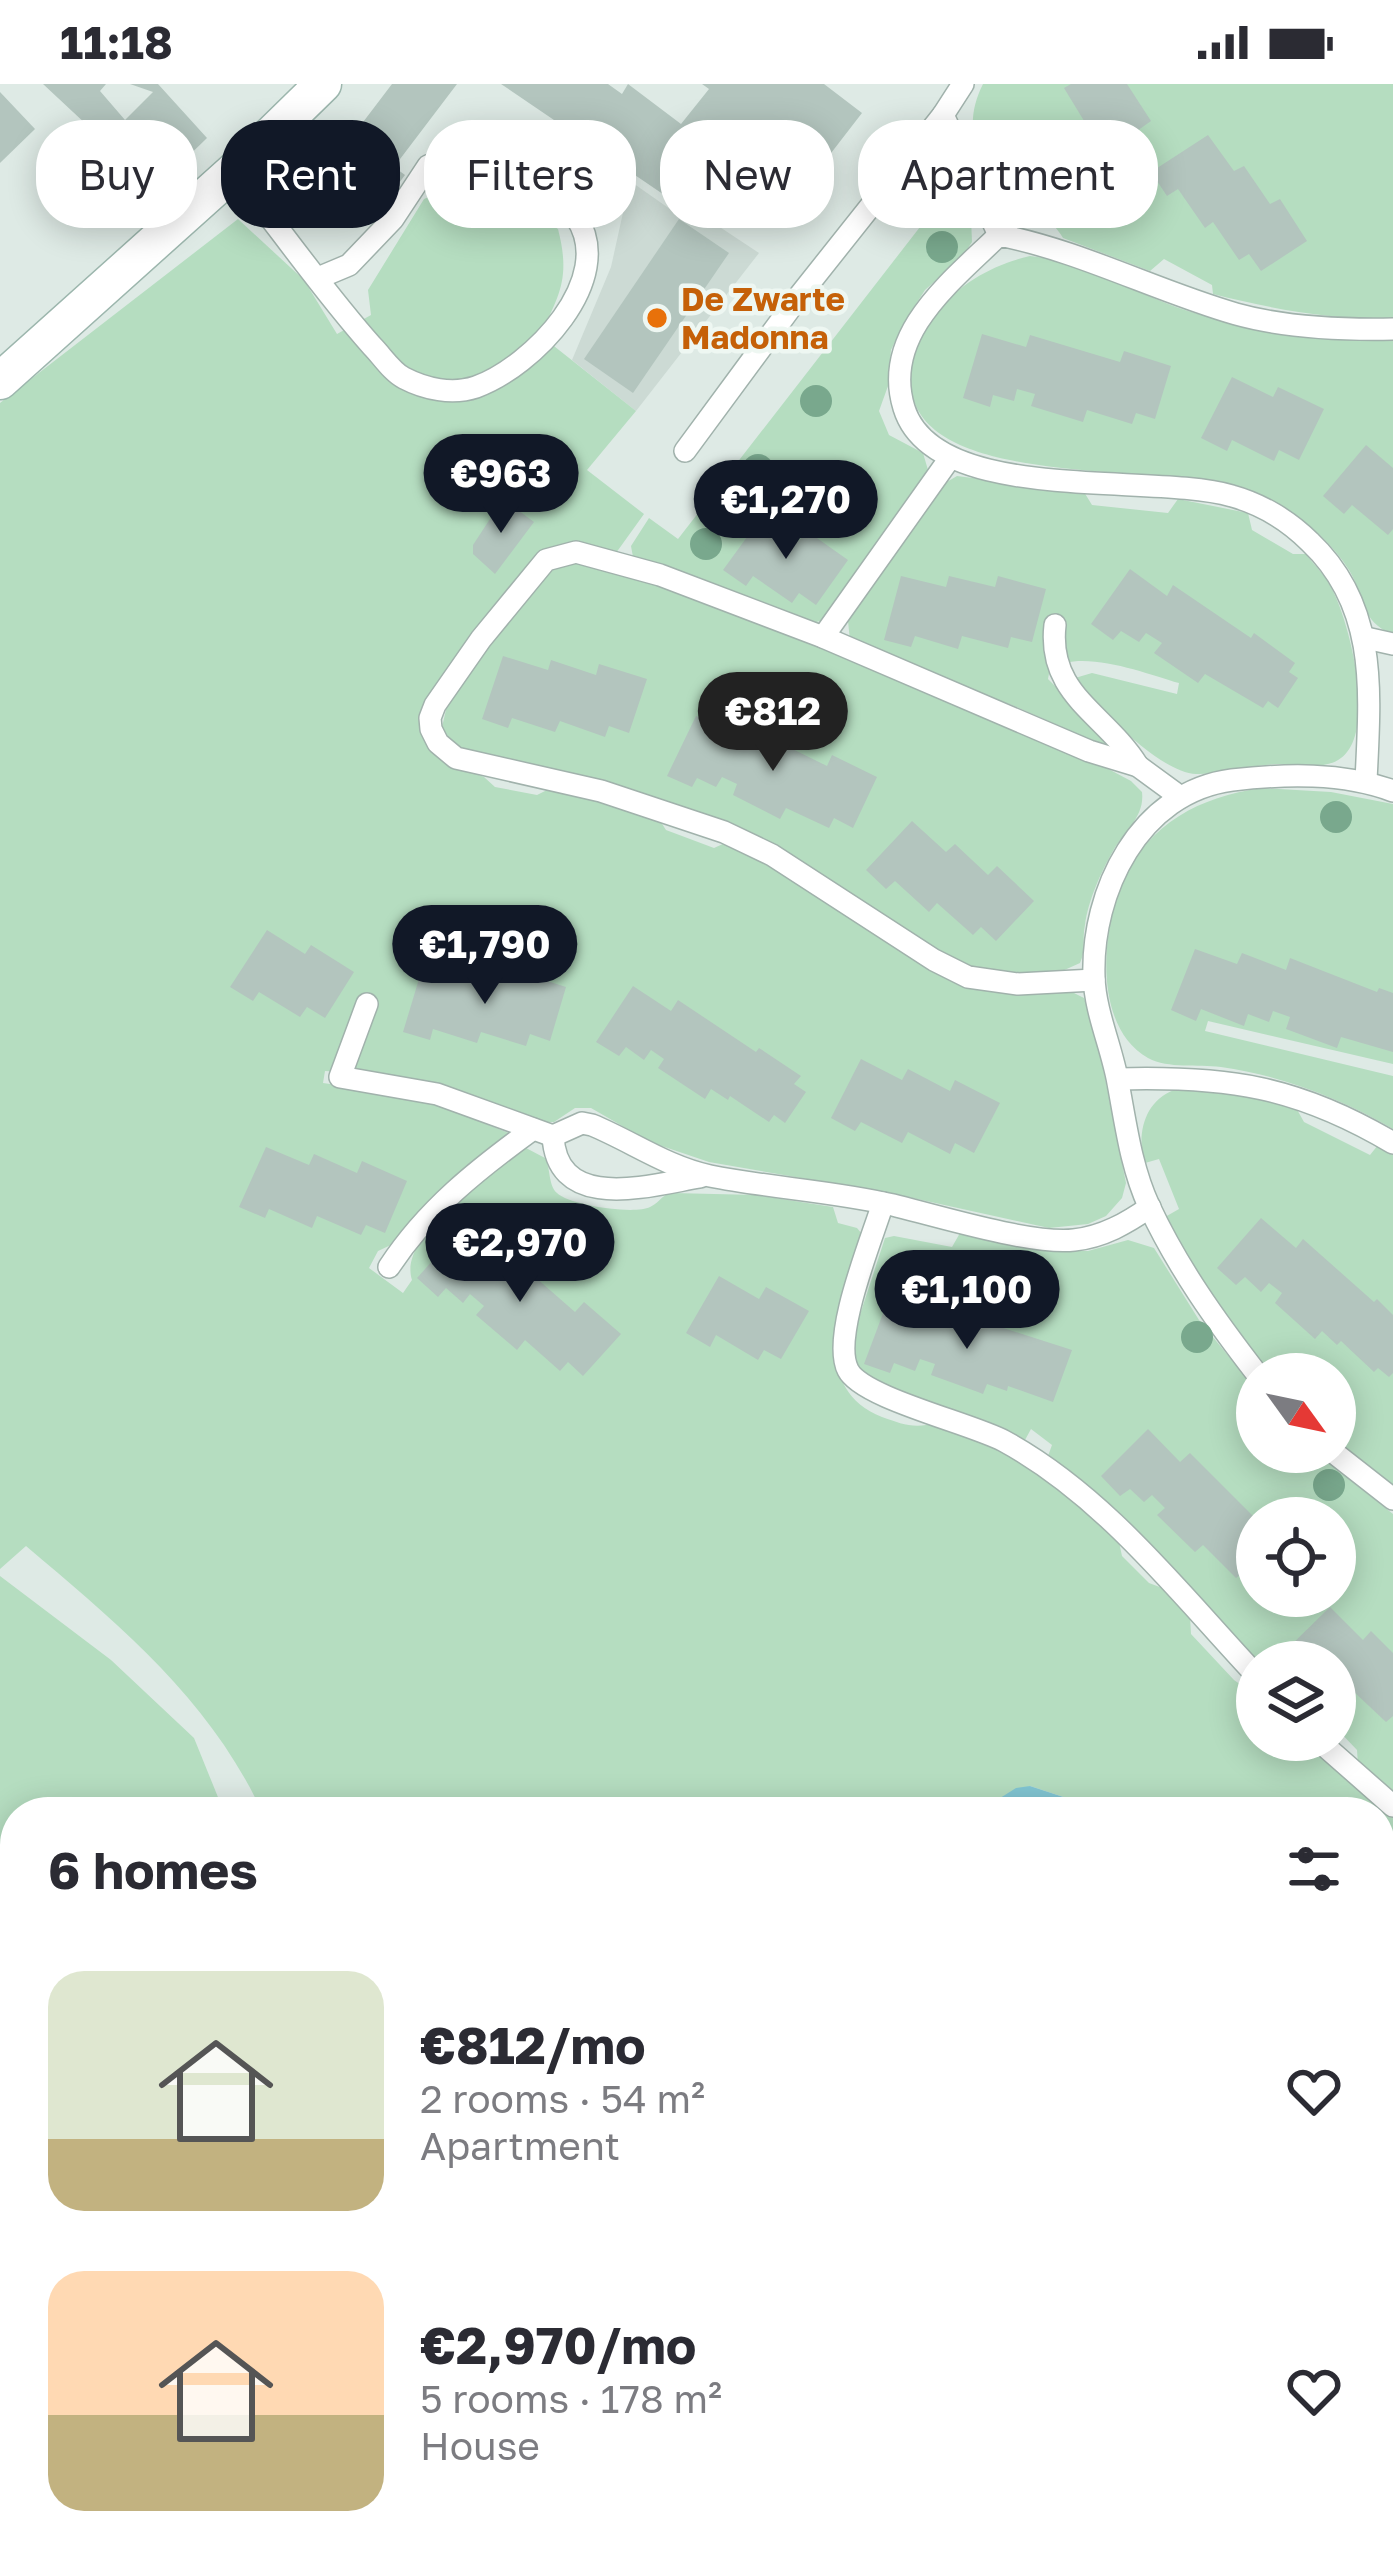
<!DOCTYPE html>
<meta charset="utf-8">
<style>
:root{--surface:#fff;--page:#f7f7f7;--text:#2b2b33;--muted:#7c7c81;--accent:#111827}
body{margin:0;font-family:"Golos Text",sans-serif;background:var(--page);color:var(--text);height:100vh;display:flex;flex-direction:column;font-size:45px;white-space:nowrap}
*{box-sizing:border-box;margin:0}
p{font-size:39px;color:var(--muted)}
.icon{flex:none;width:66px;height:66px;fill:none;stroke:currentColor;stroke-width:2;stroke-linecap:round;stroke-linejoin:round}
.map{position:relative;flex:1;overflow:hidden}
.side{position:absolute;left:0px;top:1713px;width:1395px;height:771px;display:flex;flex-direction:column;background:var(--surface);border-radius:48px 48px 0 0;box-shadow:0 6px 30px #0003}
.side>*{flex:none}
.banner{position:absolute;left:36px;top:36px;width:1323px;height:108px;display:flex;gap:24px}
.needle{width:78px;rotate:123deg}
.controls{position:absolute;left:1236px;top:1269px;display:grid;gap:24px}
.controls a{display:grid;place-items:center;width:120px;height:120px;border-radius:50%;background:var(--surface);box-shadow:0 6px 30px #0003;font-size:60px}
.price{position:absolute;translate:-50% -102px;padding:0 27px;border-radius:42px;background:var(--accent);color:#fff;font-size:39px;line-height:78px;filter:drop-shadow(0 3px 6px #0008)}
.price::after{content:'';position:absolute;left:50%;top:72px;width:36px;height:27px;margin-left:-18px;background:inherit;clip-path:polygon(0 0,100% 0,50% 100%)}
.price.on{background:#222;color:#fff}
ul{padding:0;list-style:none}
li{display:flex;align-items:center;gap:36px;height:300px;padding:0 48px}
li span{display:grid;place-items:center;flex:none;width:336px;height:240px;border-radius:36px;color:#555}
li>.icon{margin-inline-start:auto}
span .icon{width:144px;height:144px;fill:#fffc;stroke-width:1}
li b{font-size:51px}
h2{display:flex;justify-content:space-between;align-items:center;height:144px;padding:0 48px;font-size:51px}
.chip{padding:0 42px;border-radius:48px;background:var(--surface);box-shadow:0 6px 30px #0003;font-size:42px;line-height:108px}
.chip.on{background:var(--accent);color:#fff}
.status{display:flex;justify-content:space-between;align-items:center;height:84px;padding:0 60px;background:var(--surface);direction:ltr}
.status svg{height:33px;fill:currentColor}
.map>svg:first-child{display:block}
</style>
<div class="status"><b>11:18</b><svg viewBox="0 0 49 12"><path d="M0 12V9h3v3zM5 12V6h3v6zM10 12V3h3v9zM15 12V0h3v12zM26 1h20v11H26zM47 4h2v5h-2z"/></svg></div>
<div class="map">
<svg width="1393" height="2482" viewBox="0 0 1393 2482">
<rect width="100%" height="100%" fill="#deeae5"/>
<!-- built -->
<path fill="#ccdad4" d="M630,97L677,130L685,120L759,169L636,327L572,276L611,183Z"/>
<!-- green -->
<g fill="#b5ddc0" fill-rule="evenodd">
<path d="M983,0H1393V235C1332,236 1272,225 1213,210L1212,201L1164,175L1150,187L1063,154C1050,131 1027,123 1003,116C980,75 960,46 983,0Z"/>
<path d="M926,80L940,84L971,134L972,158L962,173L925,206L905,237L891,266L888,302L879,327L889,351L923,369L928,386L823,536L810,540L633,473L631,462L649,434L678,455L944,112L918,89Z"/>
<path d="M477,92L558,145C570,192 561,209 540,251L636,327L587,386L644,430L616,469C588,462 567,454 540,470L426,625L449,680L484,693L495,703L537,711L549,705L657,732L666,746L714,764L725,759L769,779L929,883L1070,907L1084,914L1096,949L1126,1099L1122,1114L1106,1132L1088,1140L1049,1144L899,1111L709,1078L650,1058L591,1024H575L554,1038H541L370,990L325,987L323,999L415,1012L511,1050L393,1160L378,1167L369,1184L403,1209L412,1196C398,1154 481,1097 510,1071L526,1064L545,1074C551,1085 548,1101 557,1109C569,1121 634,1131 650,1123C661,1118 660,1111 673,1109L755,1111L833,1123L838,1139L857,1144L862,1150C847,1208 803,1302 882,1333C902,1340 916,1346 936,1338L1011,1369L1100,1437L1119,1458L1122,1472L1149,1499L1165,1505L1190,1532L1191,1550L1234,1596L1257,1612V1656H1307L1393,1733V1927L1380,1947V1728H1109L1030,1702L978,1728H262C210,1615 118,1540 26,1462L0,1485V319L238,135L304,196L337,250L371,231L368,206L424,115Z"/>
<path d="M1030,172C1089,178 1141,214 1198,230C1260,248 1329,248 1393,254V551C1359,536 1366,514 1349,486C1329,454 1293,426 1259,410C1184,374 922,412 911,303C909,276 921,248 938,227C961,198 995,180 1030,172Z"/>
<path d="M957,392L1084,408L1092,421L1168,429L1178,415L1248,429L1252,446L1293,470H1306C1315,482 1327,493 1333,507C1350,541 1377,647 1341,674C1324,687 1298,680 1278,680C1251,681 1223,691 1196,690C1160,689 1096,622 1075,594L1092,589L1177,610L1179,599C1144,589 1085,565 1050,584L1048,595L1109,656L1112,665L1012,621L868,568L850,557L848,537L858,519L940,402Z"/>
<path d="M573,475L715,519L1082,671L1131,697L1142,708C1145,733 1124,747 1113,767C1101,788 1088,817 1085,841C1082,855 1086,866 1080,879L1060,888L997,890L957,879L808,782L723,738L625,704L481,673L453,661L442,643L449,613L548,486Z"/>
<path d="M1261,704L1331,708L1393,720V980L1208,937L1205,947L1393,992V1045C1342,1015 1280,991 1221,983C1197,980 1169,985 1148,974C1093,943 1101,847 1123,797C1149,739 1200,713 1261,704Z"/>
<path d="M1212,1003L1295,1022L1304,1038L1370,1071L1378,1061L1393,1071V1402L1335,1356V1290H1290L1277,1281L1267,1285L1215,1217L1165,1133L1179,1125L1159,1075L1145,1079C1136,1052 1144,1017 1174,1006C1185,1002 1200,1004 1212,1003Z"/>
<path d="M960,1149L1049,1167H1088L1128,1156L1154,1164L1199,1236L1257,1307V1368H1315L1393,1430V1712L1358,1681L1357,1666L1335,1643V1578H1257L1108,1421L1048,1372L1052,1361L1031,1345L1025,1356L878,1302L858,1285L853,1273V1252L885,1154L894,1152L952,1163ZM1257,1434H1335V1512H1257Z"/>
<path d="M0,1492L111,1576L194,1654L224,1728H15V1807L0,1796Z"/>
<path d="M0,1900L15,1911V2074L0,2054Z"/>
<path d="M1380,2125L1393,2136V2482H1202L1188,2469H1380Z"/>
<path d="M668,2469H932L948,2482H682Z"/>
</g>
<!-- water -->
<g fill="#82c6d3">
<path d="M1030,1702L1109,1728H978L1016,1704Z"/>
<path d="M1393,1927V2136L1380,2125V1947Z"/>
</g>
<!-- building -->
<g fill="#b3c5be">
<path d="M43,0H106L100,7L125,36L153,8L130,0H158L207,54L140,119L126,105L105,125L70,89L103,56Z"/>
<path d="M392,0H457L394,83L405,91L387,115L384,112L379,119L370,121L364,116L353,127L337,128L324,114V100L329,90L324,86L323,76L328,69L325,67L343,43L354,50Z"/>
<path d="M501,0H608L622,10L628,0L681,40L709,5L702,0H824L862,29L794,117L719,61L679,121Z"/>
<path d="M1071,0H1127L1151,37L1096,76L1079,51L1089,45L1064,4Z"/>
<path d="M0,8L35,45L0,79Z"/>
<path d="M1208,51L1234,87L1244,82L1270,120L1280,115L1307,157L1261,187L1249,170L1239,176L1213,138L1205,144L1178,105L1167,112L1151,88Z"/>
<path d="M679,135L729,169L633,309L584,275Z"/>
<path d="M982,250L1026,263L1030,251L1120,278L1124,267L1171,282L1155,335L1136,329L1132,340L1087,326L1083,338L1031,322L1035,310L1017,305L1014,317L993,311L990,323L963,314Z"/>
<path d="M1232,293L1273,313L1278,303L1324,325L1299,376L1279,366L1274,377L1232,356L1227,367L1201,354Z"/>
<path d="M1366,361L1393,384V445L1388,451L1352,421L1344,430L1323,412Z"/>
<path d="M503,415L534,438L495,490L473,470V461Z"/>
<path d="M763,431L799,457L807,447L848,476L816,521L799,509L792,519L753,492L746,502L723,486Z"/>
<path d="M1130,485L1167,512L1173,501L1251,554L1254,549L1295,579L1289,588L1298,594L1278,624L1268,617L1263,624L1205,590L1198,599L1154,569L1162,559L1146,549L1139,558L1121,547L1113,556L1091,540Z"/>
<path d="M901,492L946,503L949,492L995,503L998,492L1046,505L1032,558L1011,553L1008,564L962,552L958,565L915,552L911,563L884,556Z"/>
<path d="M503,572L548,586L551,576L596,591L599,580L647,595L629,649L609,642L605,653L560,637L555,648L512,634L508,644L482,635Z"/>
<path d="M696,632L738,652L744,641L827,682L832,671L877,693L853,744L834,734L829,744L786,724L780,735L733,711L737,700L722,693L716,703L697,694L692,703L667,692Z"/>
<path d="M912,737L946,768L955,760L988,791L997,782L1034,817L996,857L981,843L973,851L937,819L929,828L895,797L886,805L866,786Z"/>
<path d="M267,846L305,870L311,861L354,888L325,934L307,923L300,933L259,908L253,917L230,903Z"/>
<path d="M1195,865L1237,880L1242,869L1286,886L1290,874L1377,908L1379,904L1393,909V968L1341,953L1337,964L1286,945L1290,933L1273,927L1269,938L1248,930L1244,942L1201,925L1196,937L1171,926Z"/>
<path d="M422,885L467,898L471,886L515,899L519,888L566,903L550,957L530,950L526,962L481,948L477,959L433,945L430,956L403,948Z"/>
<path d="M633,902L671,927L678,916L756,968L759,964L801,992L794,1000L806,1008L785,1039L774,1031L769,1038L730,1012L728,1016L711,1005L705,1015L658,984L664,975L651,966L644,976L626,963L619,972L596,958Z"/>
<path d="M861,975L902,996L908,985L950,1007L955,996L1000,1019L974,1069L955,1059L950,1070L908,1048L902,1059L861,1038L855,1047L831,1034Z"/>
<path d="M266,1063L309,1081L314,1070L357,1089L362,1077L407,1097L385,1149L366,1141L361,1151L317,1132L312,1144L269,1125L265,1134L239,1123Z"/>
<path d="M1261,1134L1296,1164L1303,1155L1374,1218L1377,1215L1393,1231V1289L1389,1293L1378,1284L1374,1288L1341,1257L1337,1261L1322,1247L1315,1255L1275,1219L1282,1209L1269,1199L1261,1208L1245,1193L1236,1201L1217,1184Z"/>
<path d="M461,1145L495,1175L503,1165L575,1228L584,1218L621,1250L583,1292L568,1278L560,1287L525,1256L517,1266L476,1231L484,1222L470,1210L463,1219L446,1204L438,1213L417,1194Z"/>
<path d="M719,1192L759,1215L766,1203L809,1227L781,1275L764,1266L758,1276L716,1251L710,1263L686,1249Z"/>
<path d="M888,1216L931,1232L935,1222L1072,1266L1053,1318L1008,1302L1007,1307L987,1300L983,1310L978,1308L931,1291L935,1280L920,1275L915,1287L894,1279L890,1289L864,1280Z"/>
<path d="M1148,1345L1180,1378L1190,1369L1257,1436V1498L1245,1487L1236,1494L1203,1461L1195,1468L1157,1431L1165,1424L1152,1411L1144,1418L1130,1405L1120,1412L1101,1392Z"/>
<path d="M1330,1523L1363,1556L1371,1547L1393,1569V1632L1386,1638L1352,1606L1343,1613L1335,1605V1578H1291L1282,1570Z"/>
<path d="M162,2469H214L209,2482H191Z"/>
<path d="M259,2469H343L336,2482H260L265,2473Z"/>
<path d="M621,2469H659L663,2473L656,2482H639Z"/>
</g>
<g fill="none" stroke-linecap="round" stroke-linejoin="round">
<defs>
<g id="lane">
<path d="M963,0L943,31L999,151"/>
<path d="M234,87C280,145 323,207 372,262C382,272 392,288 404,294C425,305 452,311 476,303C532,283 618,195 576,133L483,69L454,71L428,82L393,135L349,181L318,194"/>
<path d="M685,367L800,211L943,31"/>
<path d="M1055,541C1047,611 1105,629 1138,682"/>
<path d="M823,553L950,374"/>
<path d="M1366,554L1393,560"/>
<path d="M1366,697C1370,610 1379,523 1310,458C1289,437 1261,420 1232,412C1153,388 934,422 904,324C881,250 952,197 999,151C1081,167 1156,207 1236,230C1286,244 1342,246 1393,245"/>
<path d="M1094,896L1018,900L968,893L934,876L772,771L724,748L601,707L456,674L438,659L431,645L430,634L435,621L481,555L546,476L576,468L660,491L823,553L1089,667L1138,682L1179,712"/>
<path d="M367,920L340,993L437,1010L553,1052L582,1039L592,1041C631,1057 667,1083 710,1092C770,1104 833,1107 893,1121C937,1132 1033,1161 1074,1156C1103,1153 1127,1139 1150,1123"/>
<path d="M1118,995C1227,992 1297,1002 1393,1059"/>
<path d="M553,1052C557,1130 651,1101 700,1093"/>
<path d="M883,1119C872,1155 831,1253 848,1286C862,1314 970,1339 1004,1357C1105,1412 1179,1509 1257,1592"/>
<path d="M389,1183C427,1125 478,1085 533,1045"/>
<path d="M1257,1290C1216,1237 1178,1184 1149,1122C1131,1083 1126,1041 1118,999C1112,964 1095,928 1094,893C1091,808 1139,708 1232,696C1284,690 1343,688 1393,707"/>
<path d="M1333,1368L1393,1415"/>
<path d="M1318,1656L1393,1722"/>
</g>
<g id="secondary">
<path d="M0,297L234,87L323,0"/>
<path d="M0,1851L15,1862"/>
<path d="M1002,2469L1019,2482"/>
</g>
</defs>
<!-- lane casing -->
<use href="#lane" stroke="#a1b2ac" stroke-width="24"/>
<!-- secondary casing -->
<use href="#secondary" stroke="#9cb6ad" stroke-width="39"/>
<!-- lane -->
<use href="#lane" stroke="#fff" stroke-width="21"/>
<!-- secondary -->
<use href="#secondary" stroke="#fff" stroke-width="36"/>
</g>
<!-- trees -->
<g fill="#79a88d">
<circle cx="1018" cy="63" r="16"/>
<circle cx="942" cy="163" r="16"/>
<circle cx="816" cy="317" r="16"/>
<circle cx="758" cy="386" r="16"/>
<circle cx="706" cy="460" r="16"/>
<circle cx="1336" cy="733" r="16"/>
<circle cx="1197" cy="1253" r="16"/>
<circle cx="1329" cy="1401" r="16"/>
</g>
<!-- markers -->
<circle fill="#e8710a" stroke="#eef7f2" stroke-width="4.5" cx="657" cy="234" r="12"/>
<g text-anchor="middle" stroke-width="9" stroke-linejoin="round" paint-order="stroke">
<!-- food labels -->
<g font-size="33" font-weight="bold" fill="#c56008" stroke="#eef7f2" text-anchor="start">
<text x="681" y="227">De Zwarte<tspan x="681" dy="38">Madonna</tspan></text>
</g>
</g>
</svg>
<div class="controls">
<a><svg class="needle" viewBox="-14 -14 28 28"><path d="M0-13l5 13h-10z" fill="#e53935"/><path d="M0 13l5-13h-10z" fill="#7c7c81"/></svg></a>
<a><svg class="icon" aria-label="locate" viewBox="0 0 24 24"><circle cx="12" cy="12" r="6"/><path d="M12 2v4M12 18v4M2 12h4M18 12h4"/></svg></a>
<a><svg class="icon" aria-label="layers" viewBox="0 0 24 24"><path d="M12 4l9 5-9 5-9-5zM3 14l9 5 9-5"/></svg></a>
</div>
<b class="price" style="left:501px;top:452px">€963</b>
<b class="price" style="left:786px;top:478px">€1,270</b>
<b class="price on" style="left:773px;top:690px">€812</b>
<b class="price" style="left:485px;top:923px">€1,790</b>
<b class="price" style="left:520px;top:1221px">€2,970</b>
<b class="price" style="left:967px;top:1268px">€1,100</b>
<div class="banner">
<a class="chip">Buy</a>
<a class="chip on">Rent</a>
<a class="chip">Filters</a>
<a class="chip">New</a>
<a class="chip">Apartment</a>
</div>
<section class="side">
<h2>6 homes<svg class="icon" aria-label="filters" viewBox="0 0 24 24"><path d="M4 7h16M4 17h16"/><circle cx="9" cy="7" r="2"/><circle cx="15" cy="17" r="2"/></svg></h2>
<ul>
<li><span style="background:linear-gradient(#dfe7d0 70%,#c2b280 0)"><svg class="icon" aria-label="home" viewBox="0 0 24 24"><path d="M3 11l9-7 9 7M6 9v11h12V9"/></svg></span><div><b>€812/mo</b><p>2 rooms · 54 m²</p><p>Apartment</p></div><svg class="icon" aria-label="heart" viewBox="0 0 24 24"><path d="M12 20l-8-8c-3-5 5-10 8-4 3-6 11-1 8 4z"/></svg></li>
<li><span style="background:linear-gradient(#ffd9b3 60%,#c2b280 0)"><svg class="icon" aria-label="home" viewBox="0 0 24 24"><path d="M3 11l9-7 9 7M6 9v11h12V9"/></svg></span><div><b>€2,970/mo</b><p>5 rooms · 178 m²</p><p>House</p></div><svg class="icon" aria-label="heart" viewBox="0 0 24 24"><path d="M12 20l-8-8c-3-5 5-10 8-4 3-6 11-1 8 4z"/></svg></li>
</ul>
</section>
</div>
